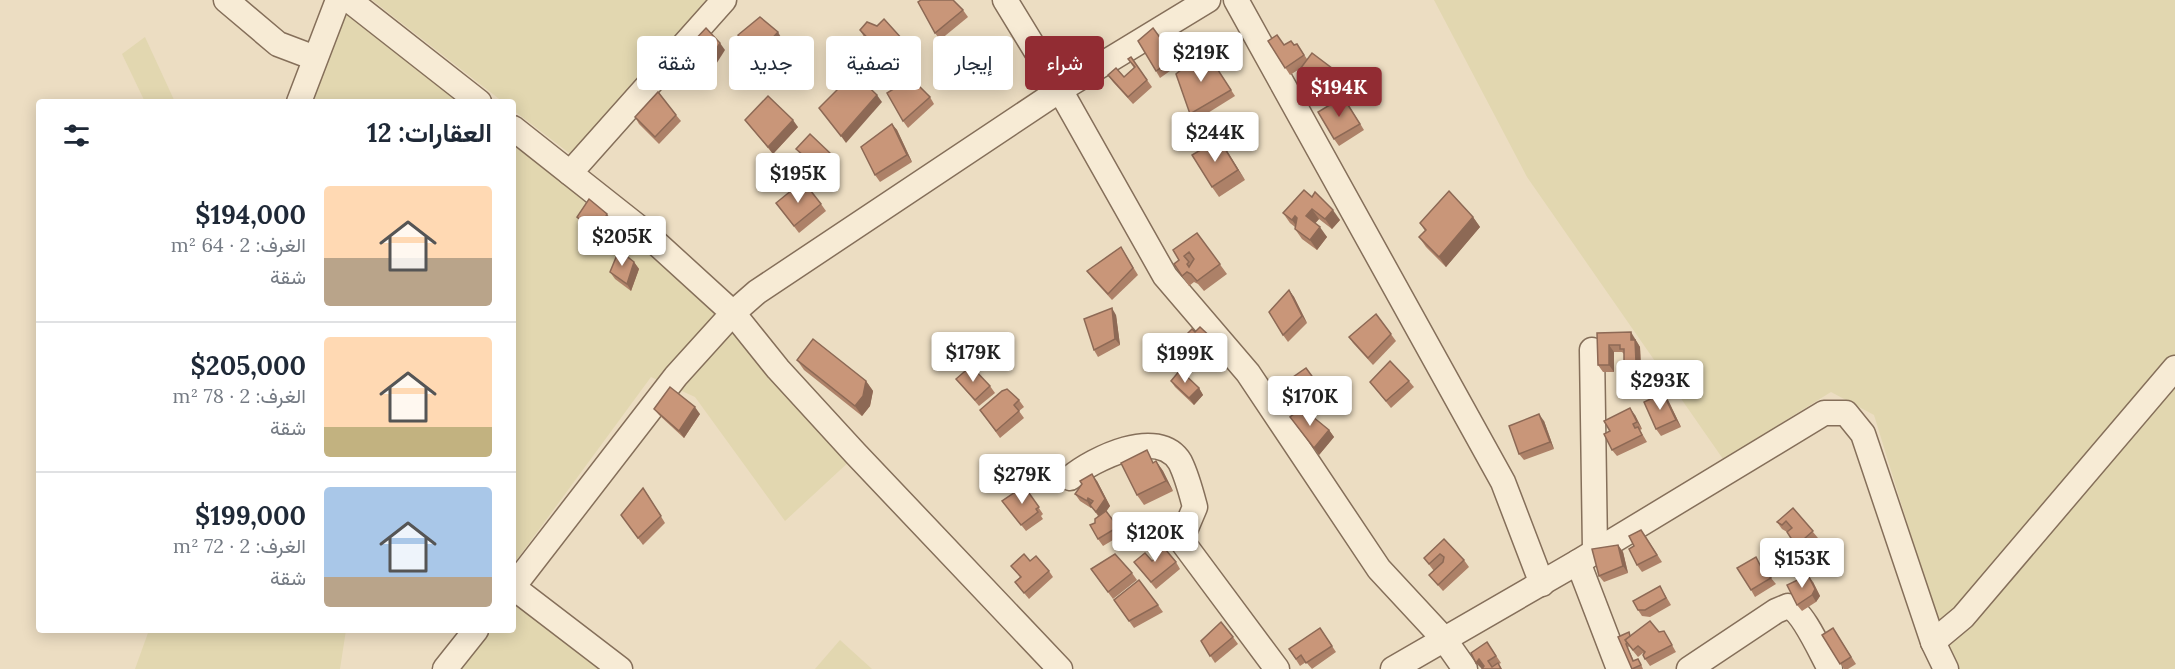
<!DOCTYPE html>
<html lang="ar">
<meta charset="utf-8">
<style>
:root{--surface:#fff;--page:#f6f6f7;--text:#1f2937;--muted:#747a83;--line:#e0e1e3;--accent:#922c33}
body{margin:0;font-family:Lora,Vazirmatn,serif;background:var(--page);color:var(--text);direction:rtl;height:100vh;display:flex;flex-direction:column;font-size:22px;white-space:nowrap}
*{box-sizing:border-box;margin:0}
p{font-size:20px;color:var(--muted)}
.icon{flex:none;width:33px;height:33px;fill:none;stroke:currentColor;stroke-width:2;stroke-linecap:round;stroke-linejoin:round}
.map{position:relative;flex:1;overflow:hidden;direction:ltr}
.sheet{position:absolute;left:36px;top:99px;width:480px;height:534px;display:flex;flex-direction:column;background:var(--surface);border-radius:6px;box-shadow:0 3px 15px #0003;direction:rtl}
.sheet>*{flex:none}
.banner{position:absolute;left:534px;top:36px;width:570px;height:54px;direction:rtl;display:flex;gap:12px}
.price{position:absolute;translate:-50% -51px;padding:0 14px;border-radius:6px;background:#fff;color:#222;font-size:20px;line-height:39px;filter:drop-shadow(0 2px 3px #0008)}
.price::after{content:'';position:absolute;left:50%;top:36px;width:18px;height:14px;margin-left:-9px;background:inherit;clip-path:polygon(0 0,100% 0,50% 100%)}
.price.active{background:var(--accent);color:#fff}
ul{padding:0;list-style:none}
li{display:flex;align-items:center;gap:18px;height:150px;padding:0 24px}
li+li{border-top:2px solid var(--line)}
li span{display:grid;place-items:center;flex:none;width:168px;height:120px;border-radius:6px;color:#555}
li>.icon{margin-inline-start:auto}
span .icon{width:72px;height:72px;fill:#fffc;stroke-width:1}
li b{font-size:26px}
h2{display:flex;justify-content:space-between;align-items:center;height:72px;padding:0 24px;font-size:26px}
.pill{padding:0 21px;border-radius:6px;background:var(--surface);box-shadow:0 3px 15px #0003;font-size:21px;line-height:54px}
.pill.active{background:var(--accent);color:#fff}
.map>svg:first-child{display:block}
</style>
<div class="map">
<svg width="2175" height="669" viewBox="0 0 2175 669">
<rect width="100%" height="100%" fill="#ecddc2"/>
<!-- farmland -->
<g fill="#e2d7b0">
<path d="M372,0H706L573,156L513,110V102H503Z"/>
<path d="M1434,0H2175V669H1952L1874,415L1831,392L1723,459L1527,177Z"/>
<path d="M347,5L474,102H306Z"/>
<path d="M145,37L175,102H145L122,54Z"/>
<path d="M513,135L722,309L852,459L785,521L695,397L651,377L513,565Z"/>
<path d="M513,595L618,669H449L460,632L457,630H513Z"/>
<path d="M149,630H346L340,669H135Z"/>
<path d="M840,640L872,669H815Z"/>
</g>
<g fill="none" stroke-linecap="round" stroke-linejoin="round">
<defs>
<g id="minor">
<path d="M226,0L278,44L315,58"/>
<path d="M349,0L479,102"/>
<path d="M1005,0L1060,90L1165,276L1248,373L1379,569L1444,639L1465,669"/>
<path d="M1236,0L1503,482L1542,584"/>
<path d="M299,102L338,0"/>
<path d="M513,128L642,230L733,313L676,376L513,587"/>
<path d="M570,173L724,0"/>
<path d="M1592,350L1595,550"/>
<path d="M1070,478C1093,459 1158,426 1180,462C1187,476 1191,492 1195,507L1181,540L1277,669"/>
<path d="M1578,562L1619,669"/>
<path d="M513,587L620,669"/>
<path d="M1933,642L1963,617L2175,368"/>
<path d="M445,669L476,630"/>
<path d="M1060,669L855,453L778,369L733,313L757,292L1060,90L1208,0"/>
<path d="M1393,669L1578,562L1824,413H1846L1863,434L1933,642L1946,669"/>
<path d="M1689,669L1776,611L1788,606C1803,611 1821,653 1830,669"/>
</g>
</defs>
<!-- minor casing -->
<use href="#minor" stroke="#856f5a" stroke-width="27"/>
<!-- minor -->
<use href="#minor" stroke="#f7ebd5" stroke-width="24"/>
</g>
<!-- wall -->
<g fill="#ad8168">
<path d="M963,10L968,17L940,40L935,33Z"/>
<path d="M1153,28L1180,64L1160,78L1156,71Z"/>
<path d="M860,30L904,41L909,48L887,59L864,37Z"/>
<path d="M1268,41L1284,45H1294L1297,44L1307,59L1342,79L1330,95L1320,94L1311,87L1306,80L1307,78L1304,76L1300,69L1301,68L1290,75Z"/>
<path d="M1205,50L1235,96L1195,121L1190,114Z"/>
<path d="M1131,57L1152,87L1133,104L1113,82L1108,75L1124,77L1134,68L1128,59Z"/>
<path d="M930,97L934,104L908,128L903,121Z"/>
<path d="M1348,104L1364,130L1339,146L1334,139Z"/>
<path d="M676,115L681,121L659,144L639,124L635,117Z"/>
<path d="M745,120L798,127L773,154Z"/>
<path d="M892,124L897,130L912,162L880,182L875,175Z"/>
<path d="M1219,139L1245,180L1219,197L1212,187Z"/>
<path d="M796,149L831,154L836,161L823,175L801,155Z"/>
<path d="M1312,197L1340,220L1332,229L1319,219L1315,223L1327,237L1317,250L1302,239L1295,229V227L1290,223L1283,213Z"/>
<path d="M776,203L821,204L826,211L799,233Z"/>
<path d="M577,217L612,221L601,241L582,223Z"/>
<path d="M1473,217L1480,227L1446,267L1426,247L1419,237L1425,231L1420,223Z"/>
<path d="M1197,233L1227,274L1204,291L1198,284L1194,282L1189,286L1174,264L1179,260Z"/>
<path d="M1121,247L1138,275L1112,300L1092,278L1087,271Z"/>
<path d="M634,262L639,269L631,291L615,279L610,272Z"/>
<path d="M1289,290L1294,297L1307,323L1288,342L1283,335Z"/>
<path d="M1376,314L1396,341L1373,365L1353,343L1349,337Z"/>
<path d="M1116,315L1120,345L1098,357L1094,350Z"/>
<path d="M1195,332L1220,348L1219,354L1203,372L1185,355L1180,348L1187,341L1184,337Z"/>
<path d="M1597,333L1635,339L1640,347L1641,369H1629L1624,362V354L1622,352H1614V372H1603L1598,365Z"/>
<path d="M797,360L866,381L873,391L870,406L862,416L804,370Z"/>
<path d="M1306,368L1325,394L1304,409L1329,430L1334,437L1319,455L1295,424L1300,409L1283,384Z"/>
<path d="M956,379L990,386L995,393L979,406Z"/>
<path d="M1171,381L1199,388L1203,395L1194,405L1175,387Z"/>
<path d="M1409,381L1414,387L1391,408L1370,382Z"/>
<path d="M1019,400L1024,407L1019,411L1024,418L1000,438L980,410Z"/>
<path d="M1668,400L1681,427L1661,436L1656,429Z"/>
<path d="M654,409L700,414L684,438L659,415Z"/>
<path d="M1635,415L1642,429L1640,430L1647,442L1617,456L1612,450L1610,431Z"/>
<path d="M1544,421L1554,449L1524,460L1519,454Z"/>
<path d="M1156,461L1163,471L1173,491L1144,505L1137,495Z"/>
<path d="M1097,481L1110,506L1106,511L1123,534L1103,546L1098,539L1095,523L1098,516L1092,507L1091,508L1080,501L1075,494Z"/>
<path d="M1024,486L1043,514L1041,516L1043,519L1026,531L1002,501Z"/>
<path d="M648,495L665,523L643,545L621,515Z"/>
<path d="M1793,508L1818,538L1801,553L1787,532L1791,529L1787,532L1782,529L1777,522Z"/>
<path d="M1646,537L1662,562L1642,572L1637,565L1634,546Z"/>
<path d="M1444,539L1464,560L1469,567L1443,591L1429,575L1434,571L1424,558Z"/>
<path d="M1618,545L1623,552L1628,573L1604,582L1599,576Z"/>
<path d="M1153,549L1176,562L1180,569L1156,589L1134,562L1152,561L1158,556Z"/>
<path d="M1756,557L1765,573L1771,578L1776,584L1755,597L1751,590Z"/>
<path d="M1011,566L1049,571L1053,577L1029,599L1015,582L1020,577Z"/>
<path d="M1091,569L1132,573L1137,580L1113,599Z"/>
<path d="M1813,582L1820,596L1816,602L1802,611L1797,605Z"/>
<path d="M1664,593L1671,605L1650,617L1642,616L1638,610Z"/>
<path d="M1114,600L1158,605L1163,612L1134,628Z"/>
<path d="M1320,628L1336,652L1312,669L1306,662L1300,666L1289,649Z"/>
<path d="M1833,628L1856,664L1848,669H1844L1822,635Z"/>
<path d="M1664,631L1676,652L1650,666L1645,659L1644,654L1643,653L1638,657L1629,646L1628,648L1634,661L1640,662L1643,669H1632L1618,637Z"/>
<path d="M1233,637L1238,644L1215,663L1201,641Z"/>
<path d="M1487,642L1501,663L1499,664L1502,669H1482Z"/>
</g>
<!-- shaded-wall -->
<g fill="#8d6955">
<path d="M778,32L782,39L760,63L755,57Z"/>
<path d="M720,43L725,50L708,77L704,70Z"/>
<path d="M1337,72L1342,79L1330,95L1325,88Z"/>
<path d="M877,95L882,102L846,143L841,136Z"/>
<path d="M793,120L798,127L773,154L768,147Z"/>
<path d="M892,124L897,130L912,162L907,155Z"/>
<path d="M1219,139L1226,149L1245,180L1238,170Z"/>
<path d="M831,154L836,161L823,175L818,168Z"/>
<path d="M1312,209L1319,219L1313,226L1306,216Z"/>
<path d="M1333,210L1340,220L1332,229L1325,219Z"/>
<path d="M607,214L612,221L601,241L597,234Z"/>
<path d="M1295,216L1302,226L1299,230L1292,220Z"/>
<path d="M1473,217L1480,227L1446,267L1439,257Z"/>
<path d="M1320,227L1327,237L1317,250L1310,240Z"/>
<path d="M634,262L639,269L631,291L627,284Z"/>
<path d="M1289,290L1294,297L1307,323L1302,316Z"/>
<path d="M1112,308L1116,315L1120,345L1115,339Z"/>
<path d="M1631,332L1640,347L1641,369L1636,362L1631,340Z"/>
<path d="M1215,341L1220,348L1219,354L1203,372L1198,365Z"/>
<path d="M1609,345L1614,352V372L1609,365Z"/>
<path d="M866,381L873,391L870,406L862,416L855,406Z"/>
<path d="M1199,388L1203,395L1194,405L1189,398Z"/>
<path d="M1663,393L1668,400L1681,427L1676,420Z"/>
<path d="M695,407L700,414L684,438L679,431Z"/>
<path d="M1630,408L1635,415L1642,429L1637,422Z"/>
<path d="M1539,414L1544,421L1554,449L1550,442Z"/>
<path d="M1329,430L1334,437L1319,455L1314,448Z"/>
<path d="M1156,461L1163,471L1173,491L1166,481Z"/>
<path d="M1092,474L1097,481L1110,506L1101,519L1096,512Z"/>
<path d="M1088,498L1093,505L1091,508L1087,501Z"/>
<path d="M1618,545L1623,552L1628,573L1623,566Z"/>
<path d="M1808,575L1813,582L1820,596L1816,602L1812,595Z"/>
<path d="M1479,659L1484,666L1482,669L1476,663Z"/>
</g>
<!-- building -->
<g fill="#c99679" stroke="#8d6955" stroke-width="1.5" fill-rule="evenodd">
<path d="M921,0H953L963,10L935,33L918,2Z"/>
<path d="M760,17L778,32L755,57L738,35Z"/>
<path d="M884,19L904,41L882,53L860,30L867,22L877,26Z"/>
<path d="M706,28L720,43L704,70L689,46Z"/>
<path d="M1153,28L1175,58L1156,71L1138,41Z"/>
<path d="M1277,35L1284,45L1291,41L1294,45L1297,44L1304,55L1285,68L1268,41Z"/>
<path d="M1205,50L1231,90L1190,114L1176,74Z"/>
<path d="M1312,53L1337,72L1325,88L1315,87L1306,80L1309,76L1300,69Z"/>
<path d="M1131,57L1147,80L1128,97L1108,75L1116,68L1124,77L1135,67L1128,59Z"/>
<path d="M854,73L877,95L841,136L819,108Z"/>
<path d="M911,78L930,97L903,121L887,93Z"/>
<path d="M658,92L676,115L655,137L635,117Z"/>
<path d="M768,96L793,120L768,147L745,120Z"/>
<path d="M1343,97L1360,124L1334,139L1318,112Z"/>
<path d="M892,124L907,155L875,175L861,147Z"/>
<path d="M810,134L831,154L818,168L796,149Z"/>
<path d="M1219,139L1238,170L1212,187L1192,155Z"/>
<path d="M803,181L821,204L794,226L776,203Z"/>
<path d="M1304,190L1312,197L1315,192L1333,210L1325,219L1312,209L1306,216L1320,227L1310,240L1295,229L1297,218L1295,216L1292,220L1283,213Z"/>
<path d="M1449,191L1473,217L1439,257L1419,237L1426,230L1420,223Z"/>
<path d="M589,199L607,214L597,234L577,217Z"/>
<path d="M1197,233L1220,264L1197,281L1191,274L1187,272L1182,276L1174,264L1179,260L1173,250ZM1189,252L1194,259L1189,267L1187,264L1189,262L1184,256Z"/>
<path d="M1121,247L1133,268L1108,294L1087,271Z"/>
<path d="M619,250L634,262L627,284L610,272Z"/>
<path d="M1289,290L1302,316L1283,335L1269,312Z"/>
<path d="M1112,308L1115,339L1094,350L1084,319Z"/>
<path d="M1376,314L1391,334L1368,358L1349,337Z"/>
<path d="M1200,327L1215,341L1214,347L1198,365L1180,348L1188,340L1184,337L1192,329L1195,332Z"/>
<path d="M1631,332V340H1635L1636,362H1624V349H1620V345H1609V365H1598L1597,333Z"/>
<path d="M813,339L866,381L863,396L855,406L797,360Z"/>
<path d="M1390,361L1409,381L1386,401L1370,382Z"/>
<path d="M971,366L990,386L975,400L956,379Z"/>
<path d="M1306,368L1320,387L1297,404L1283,384Z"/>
<path d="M1180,370L1199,388L1189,398L1171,381Z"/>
<path d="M670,387L695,407L679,431L654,409Z"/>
<path d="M1007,389L1019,400L1014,405L1019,411L996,431L980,410L1002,391Z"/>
<path d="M1663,393L1676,420L1656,429L1644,402Z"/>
<path d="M1302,408L1329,430L1314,448L1290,417Z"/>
<path d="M1630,408L1637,422L1633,424L1635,428L1638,427L1642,435L1612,450L1604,434L1610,431L1604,421Z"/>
<path d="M1539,414L1550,442L1519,454L1509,426Z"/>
<path d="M1147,450L1153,463L1156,461L1166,481L1137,495L1121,463Z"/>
<path d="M1092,474L1105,499L1096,512L1090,505L1093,501L1088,498L1087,501L1075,494L1082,484L1080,481Z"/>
<path d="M1024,486L1039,507L1036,509L1038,512L1021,525L1002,501Z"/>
<path d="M643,488L661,516L638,538L621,515Z"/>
<path d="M1793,508L1813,531L1796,546L1787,532L1792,528L1786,521L1782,525L1777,522Z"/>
<path d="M1106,511L1118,527L1098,539L1090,525L1095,523V519Z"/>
<path d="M1641,530L1657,555L1637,565L1629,549L1634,546L1629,536Z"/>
<path d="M1444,539L1464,560L1438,585L1429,575L1443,562L1444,557L1440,554L1429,564L1424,558Z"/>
<path d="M1160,543L1176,562L1151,582L1134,562L1145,553L1152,561L1158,556L1153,549Z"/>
<path d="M1618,545L1623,566L1599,576L1592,549Z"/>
<path d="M1024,554L1030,561L1036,556L1049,571L1024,593L1015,582L1021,577L1011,566Z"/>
<path d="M1115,554L1132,573L1108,592L1091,569Z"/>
<path d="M1756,557L1763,571L1771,578L1751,590L1737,568Z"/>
<path d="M1808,575L1815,589L1812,595L1797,605L1787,585Z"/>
<path d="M1139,580L1158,605L1129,621L1114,600Z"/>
<path d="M1660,586L1666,598L1645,610H1638L1633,601Z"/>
<path d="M1650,621L1659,632L1664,631L1672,645L1645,659L1643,655L1645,652L1638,646L1633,650L1625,640Z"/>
<path d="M1221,622L1233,637L1210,656L1201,641Z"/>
<path d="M1320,628L1332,646L1306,663L1301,655L1296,659L1289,649Z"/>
<path d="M1833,628L1851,657L1840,664L1822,635Z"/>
<path d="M1629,632L1630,636L1625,640L1627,643L1626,644L1633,661L1638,659L1641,665L1632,669L1618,637Z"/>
<path d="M1487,642L1496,656L1488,661L1492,667L1498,663L1501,669H1482L1484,666L1479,659L1476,663L1471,653Z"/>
</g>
</svg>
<b class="price" style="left:1201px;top:83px">$219K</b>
<b class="price active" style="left:1339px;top:118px">$194K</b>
<b class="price" style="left:1215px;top:163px">$244K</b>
<b class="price" style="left:798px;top:204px">$195K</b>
<b class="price" style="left:622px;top:267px">$205K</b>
<b class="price" style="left:973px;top:383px">$179K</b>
<b class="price" style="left:1185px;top:384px">$199K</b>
<b class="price" style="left:1660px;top:411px">$293K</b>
<b class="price" style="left:1310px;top:427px">$170K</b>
<b class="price" style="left:1022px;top:505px">$279K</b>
<b class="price" style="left:1155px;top:563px">$120K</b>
<b class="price" style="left:1802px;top:589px">$153K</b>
<div class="banner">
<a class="pill active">شراء</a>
<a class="pill">إيجار</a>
<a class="pill">تصفية</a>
<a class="pill">جديد</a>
<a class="pill">شقة</a>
</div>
<section class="sheet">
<h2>العقارات: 12<svg class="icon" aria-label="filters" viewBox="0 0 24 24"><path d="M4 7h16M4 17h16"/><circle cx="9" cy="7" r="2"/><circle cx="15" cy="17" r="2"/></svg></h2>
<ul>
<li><span style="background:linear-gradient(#ffd9b3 60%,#b9a48a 0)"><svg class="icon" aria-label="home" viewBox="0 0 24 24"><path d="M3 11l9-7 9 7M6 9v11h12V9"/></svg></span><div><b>$194,000</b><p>الغرف: 2 · 64 m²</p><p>شقة</p></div></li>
<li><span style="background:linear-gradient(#ffd9b3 75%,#c2b280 0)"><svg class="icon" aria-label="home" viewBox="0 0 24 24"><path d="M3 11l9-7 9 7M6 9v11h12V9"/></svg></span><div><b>$205,000</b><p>الغرف: 2 · 78 m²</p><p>شقة</p></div></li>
<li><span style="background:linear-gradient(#a9c7e8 75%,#b9a48a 0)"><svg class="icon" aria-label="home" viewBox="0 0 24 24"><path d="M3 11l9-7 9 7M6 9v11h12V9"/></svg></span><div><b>$199,000</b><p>الغرف: 2 · 72 m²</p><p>شقة</p></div></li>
</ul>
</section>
</div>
